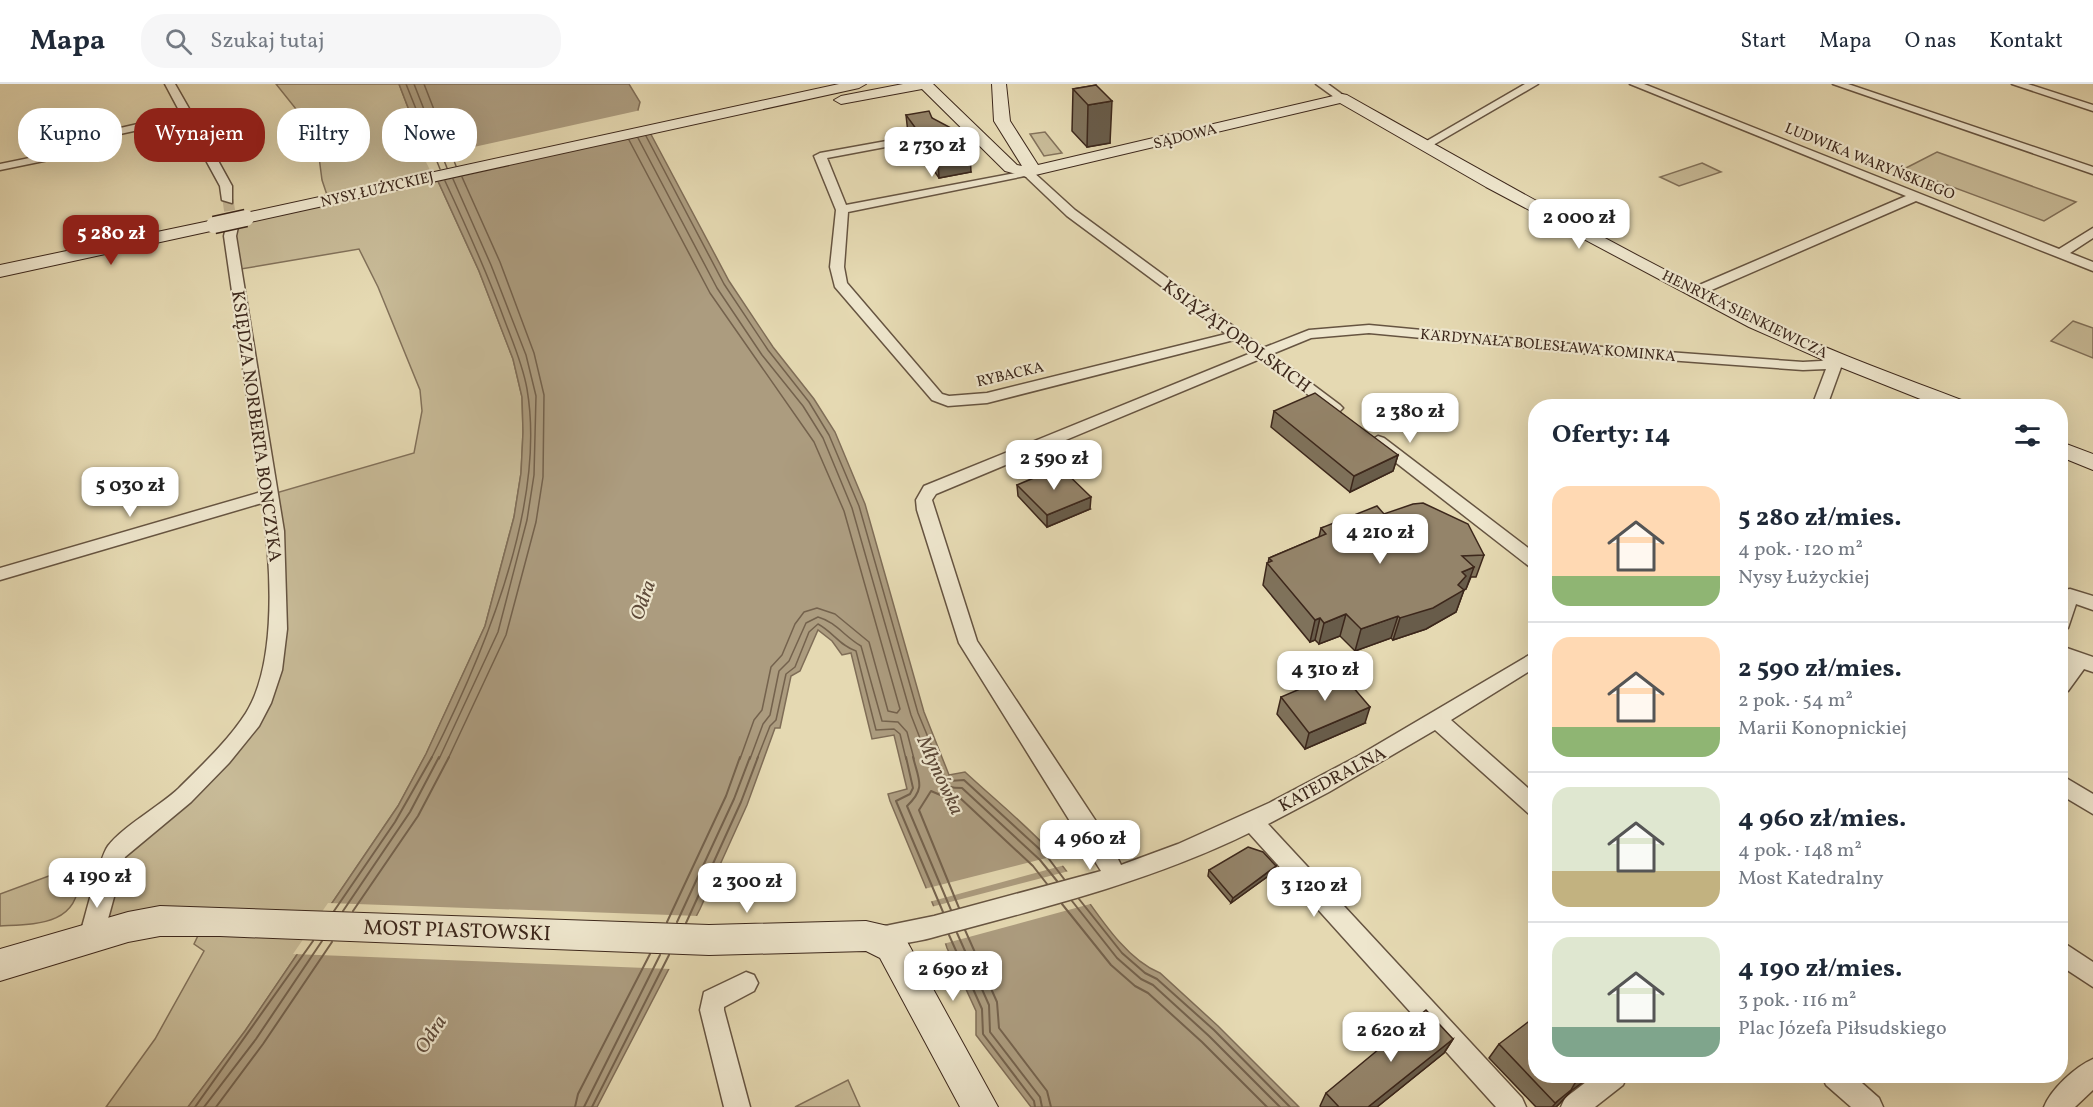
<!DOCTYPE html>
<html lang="pl">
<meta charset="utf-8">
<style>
:root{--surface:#fff;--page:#f6f6f7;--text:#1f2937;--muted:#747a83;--line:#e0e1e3;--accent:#8f2418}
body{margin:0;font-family:Vollkorn,serif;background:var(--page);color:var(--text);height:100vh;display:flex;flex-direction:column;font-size:22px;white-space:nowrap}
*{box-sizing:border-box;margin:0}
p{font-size:20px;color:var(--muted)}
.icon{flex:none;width:33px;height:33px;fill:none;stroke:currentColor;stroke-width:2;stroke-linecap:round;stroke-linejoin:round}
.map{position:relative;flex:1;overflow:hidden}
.sheet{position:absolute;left:1528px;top:315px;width:540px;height:684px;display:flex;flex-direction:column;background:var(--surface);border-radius:24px;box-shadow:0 6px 24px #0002}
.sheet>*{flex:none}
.top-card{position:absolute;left:18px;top:24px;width:570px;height:54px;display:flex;gap:12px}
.price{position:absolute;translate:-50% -51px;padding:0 14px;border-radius:12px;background:#fff;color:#222;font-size:20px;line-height:39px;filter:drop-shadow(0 2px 3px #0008)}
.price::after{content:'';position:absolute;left:50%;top:36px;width:18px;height:14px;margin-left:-9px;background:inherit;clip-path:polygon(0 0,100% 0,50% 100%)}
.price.selected{background:var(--accent);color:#fff}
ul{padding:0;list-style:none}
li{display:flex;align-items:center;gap:18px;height:150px;padding:0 24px}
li+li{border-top:2px solid var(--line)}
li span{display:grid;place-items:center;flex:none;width:168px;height:120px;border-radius:18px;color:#555}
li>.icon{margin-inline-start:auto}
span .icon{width:72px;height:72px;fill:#fffc;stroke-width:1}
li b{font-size:26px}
h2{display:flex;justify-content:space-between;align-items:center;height:72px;padding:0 24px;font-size:26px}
.pill{padding:0 21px;border-radius:24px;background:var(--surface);box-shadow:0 6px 24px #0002;font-size:21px;line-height:54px}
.pill.selected{background:var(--accent);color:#fff}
header{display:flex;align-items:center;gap:36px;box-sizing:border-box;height:84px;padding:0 30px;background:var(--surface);border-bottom:2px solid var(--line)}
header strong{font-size:28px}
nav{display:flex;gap:33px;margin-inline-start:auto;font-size:21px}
.search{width:420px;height:54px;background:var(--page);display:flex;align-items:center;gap:15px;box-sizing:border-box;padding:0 21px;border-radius:24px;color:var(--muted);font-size:22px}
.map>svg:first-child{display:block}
</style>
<header>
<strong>Mapa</strong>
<div class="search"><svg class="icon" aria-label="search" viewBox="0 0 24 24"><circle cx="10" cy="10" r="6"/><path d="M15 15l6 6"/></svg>Szukaj tutaj</div>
<nav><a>Start</a><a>Mapa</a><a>O nas</a><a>Kontakt</a></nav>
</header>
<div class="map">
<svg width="2093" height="1023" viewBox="0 0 2093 1023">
<rect width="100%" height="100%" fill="#e5d9b2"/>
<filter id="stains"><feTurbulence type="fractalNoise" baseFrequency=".00333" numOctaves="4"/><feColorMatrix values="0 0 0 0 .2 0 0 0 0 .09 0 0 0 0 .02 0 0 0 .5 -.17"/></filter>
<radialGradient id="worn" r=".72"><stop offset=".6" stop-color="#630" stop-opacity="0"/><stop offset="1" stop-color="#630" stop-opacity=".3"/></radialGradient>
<!-- green -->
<g fill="#c8bb98" stroke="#82715a" stroke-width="1.5">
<path d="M276,0H399L427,73L479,187L513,275L522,313L523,348L521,389L514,433L485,542L426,670L398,722L245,947L188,1023H106L155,955L204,867L194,860L205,837L91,853L113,785L222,673L272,586L269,411L414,369L422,327L420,306L378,203L359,165L235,186L225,140L329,117L322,96L316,50Z"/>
<path d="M1045,48L1062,69L1044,72L1030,50Z"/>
<path d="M1937,68L2076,118L2044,137L1904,85Z"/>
<path d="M1702,79L1721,88L1679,102L1660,93Z"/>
<path d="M2073,237L2093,244V274L2051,257Z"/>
<path d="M65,786H71L79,795C78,842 35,840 0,842V810Z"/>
<path d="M848,996L860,1023H795Z"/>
</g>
<!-- water -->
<path fill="#ac9c7f" stroke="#7f6d57" stroke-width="1.5" d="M399,0H629L640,18L638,26L729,197L773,263L814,315L835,348L865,420L924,628L949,691L965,688C993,714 1024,739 1050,767C1084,803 1114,870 1160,889L1218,942L1299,1023H1031L976,951V927L947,864L934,823L890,717L888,710L907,705L894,651L872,655L851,569L842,571L832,557L818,546L800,587L791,592L780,644H775L747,721L700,825L597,1023H188L245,947L398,722L426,670L485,542L514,433L521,389L523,348L522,313L513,275L479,187L427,73Z"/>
<!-- pier -->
<g fill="#e5d9b2">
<path d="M641,26L654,49L436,98L424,74Z"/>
<path d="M1058,771L1065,781L929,818L924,805Z"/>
<path d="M1069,787L1094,819L943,860L931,823Z"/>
<path d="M328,819L699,832L671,885L293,870Z"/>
</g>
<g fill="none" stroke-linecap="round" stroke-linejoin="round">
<!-- shore-far1 -->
<g stroke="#74624d" stroke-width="1.5">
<path d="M406,0L440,85"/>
<path d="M414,0L447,84"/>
<path d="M424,0L456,82"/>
<path d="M646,52L724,200L768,266L809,318L829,351L859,422L918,629L937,675"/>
<path d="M638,54L717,204L762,271L803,322L823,354L852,424L911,631L928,675"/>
<path d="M629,56L710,209L814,358L844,427L900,625L897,629L888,627L869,558L835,530L817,524L804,528L795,540L782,571L771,583L762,626L754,636L740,675"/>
<path d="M431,675C483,572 547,422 527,305C523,282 514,261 506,240C488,191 467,144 445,97"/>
<path d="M439,675L498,548L527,436L534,391L536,312L526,271L491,181L453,95"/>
<path d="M448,675L506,551L536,438L543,393L544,311L534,269L500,178L462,93"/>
<path d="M750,675L763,640L770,631L779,587L789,577L806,539L818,533C836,538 845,553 861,562L882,637L898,638L907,648L914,675"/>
<path d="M757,675L770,642L776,636L786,590L795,583L809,548L818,540C833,548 840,562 856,567L876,646L894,645L900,650L906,675"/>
</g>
<!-- shore -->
<g stroke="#74624d" stroke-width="2">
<path d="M906,673L913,704L910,710L896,717L943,828"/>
<path d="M913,673C919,697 926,704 907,722L951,826"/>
<path d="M928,673C936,695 936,704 962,704L1040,776L1057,797"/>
<path d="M936,673L944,693L949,697L964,696L1046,771L1064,795"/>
<path d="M1079,815L1122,869L1145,889L1157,895L1214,946L1290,1023"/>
<path d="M1072,817L1117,874L1141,895L1153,901L1209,952L1280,1023"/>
<path d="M1062,820L1111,881L1135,902L1148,909L1202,958L1267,1023"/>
<path d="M959,824L919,726L931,707L945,713H959L1033,782L1047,800"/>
<path d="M334,827L395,738L432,673"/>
<path d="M343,827L410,728L439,673"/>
<path d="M353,827L418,732L449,673"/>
<path d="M667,838L726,712L740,673"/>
<path d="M677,838L734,715L750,673"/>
<path d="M686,839L741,718L758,673"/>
<path d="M965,846L997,918L999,944L1047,1007L1051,1023"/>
<path d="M957,849L989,921L990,948L1040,1013L1042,1023"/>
<path d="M949,851L982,925L983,950L1034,1017L1035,1023"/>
<path d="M195,1023L313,857"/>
<path d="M204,1023L256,955L322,857"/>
<path d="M216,1023L263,960L332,858"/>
<path d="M575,1023L578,1010L650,870"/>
<path d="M584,1023L660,871"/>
<path d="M592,1023L669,871"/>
</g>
<!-- street-tunnel -->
<path stroke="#c3b594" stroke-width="11" stroke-dasharray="11 6" stroke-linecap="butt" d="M228,116L232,143"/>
<defs>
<g id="street">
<path d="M165,0H175L191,28L195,31L194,33L232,102V119L222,116L220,102L184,36L111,52L102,65L0,86V80L93,61L103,48L181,30Z"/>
<path d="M1316,0H1328L1347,14L1338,16Z"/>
<path d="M1525,0H1538L1428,64L1418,62Z"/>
<path d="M1630,0H1644L2059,165L2093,144V154L2070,169L2093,178V187L1916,117L1700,211H1690V205L1906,112Z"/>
<path d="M1833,0H1848L2093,83V90Z"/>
<path d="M2012,0H2028L2093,21V27Z"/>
<path d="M892,56L896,57V61L827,74L846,121L1031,86L1075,126L1263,264L1309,246L1369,241L1613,264L1803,278L1821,277L1837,271L1844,275L1827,322H1812L1826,285L1803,286L1613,272L1369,249L1311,254L1272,270L1340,321L1343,324L1340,327H1330L1260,275L936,410L932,416L977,557L1109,757L1121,781L1178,760L1269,719L1358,672L1536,567V583L1451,636L1536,711V733L1529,730L1435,646L1329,708L1268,740L1522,1014L1526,1023H1496L1249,749C1151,797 1043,824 938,852C919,858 899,859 880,865L872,862L868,854L872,846L880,843L934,832L1101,787L959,559L917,426L916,416L924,402L1251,269L1234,256L987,319L948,322L932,316L835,203L830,183L836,126L814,72L820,69ZM1025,92L1067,132L1226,250L987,309L949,312L942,310L847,199L844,183L848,128Z"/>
<path d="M232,139L238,143L236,152L284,447L287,545L282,586L271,619L259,642L229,679L191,718L125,773L103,853L99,861L91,864L83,861L79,853C85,835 99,774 108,762C122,743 160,722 179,704C202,681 228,657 246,629C278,578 271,477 262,419L0,496V484L261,408L224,152L226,143Z"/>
<path d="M1378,352L1384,354L1536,470V485L1530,483L1372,360L1370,357Z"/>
<path d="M2070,505L2093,512V526L2076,520L2068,544L2061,546V511L2064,506Z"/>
<path d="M2061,562L2093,573V588L2084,585L2068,607L2061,609V588L2068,579L2061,577Z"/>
<path d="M2061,691L2093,710V730L2061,711Z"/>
<path d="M2061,857L2093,878V903L2061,882Z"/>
<path d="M746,888L754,891L758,899L754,907L724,923V926L750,1023H724L700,926L704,908Z"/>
<path d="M2093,975V1006L2075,1023H2044C2051,1005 2075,983 2093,975Z"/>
<path d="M1594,992H1627L1623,1001L1595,1023H1561L1565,1014Z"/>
<path d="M1822,992H1854L1879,1014L1883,1023H1851L1826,1001Z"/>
</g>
<g id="secondary">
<path d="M839,0H866L859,4L246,139L237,134L246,129Z"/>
<path d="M903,0H933L1017,81L1022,82L994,37L992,0H1006L1010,37L1038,81L1342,10L1347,11C1484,88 1621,166 1762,235C1827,266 1896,291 1964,317L1967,322H1938L1830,279L1749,243L1486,103L1340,19L1027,93L1005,87L922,5L841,20L834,16L841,12Z"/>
<path d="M214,136L220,137L223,141L220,145L0,193V181Z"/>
<path d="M2061,358L2093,370V386L2061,373Z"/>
<path d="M160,822L709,841L866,837L892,843L904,852L998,1023H960L880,874L866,867L709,871L220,852H160L128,858L0,897V865L128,828Z"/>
</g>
</defs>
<!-- street casing -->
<use href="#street" stroke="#665441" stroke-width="3"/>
<!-- secondary casing -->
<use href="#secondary" stroke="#3c271b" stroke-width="2"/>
<!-- street -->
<use href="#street" fill="#eee6cd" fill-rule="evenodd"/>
<!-- secondary -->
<use href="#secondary" fill="#eee6cd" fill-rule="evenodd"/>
<defs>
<path id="secondary-bridge" d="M214,141L246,134"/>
</defs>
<!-- secondary-bridge casing -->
<use href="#secondary-bridge" stroke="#3c271b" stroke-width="19" stroke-linecap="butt"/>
<!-- secondary-bridge -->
<use href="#secondary-bridge" stroke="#eee6cd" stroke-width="16"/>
</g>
<!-- wall -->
<g fill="#7f725b" stroke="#3c271b" stroke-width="1.5">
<path d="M1096,1L1110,59L1087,63L1072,47L1073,5Z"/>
<path d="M906,31L932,34L971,88L939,94L908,49Z"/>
<path d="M1274,327L1398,371L1393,387L1350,408L1271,343Z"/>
<path d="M1017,401L1090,425L1047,443L1018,412Z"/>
<path d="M1384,430L1484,471L1476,493H1471L1466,505L1464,506L1456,528L1426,545L1393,556L1391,554L1355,567L1340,552L1319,560L1315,556L1310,558L1263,501L1267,479H1268L1269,474L1319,453L1321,444Z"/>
<path d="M1281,613L1365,639L1305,665L1277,630Z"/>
<path d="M1276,782L1274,788L1231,819L1208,792L1209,786Z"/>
<path d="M1453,955L1444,969L1377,1023H1321L1320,1022L1326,1009Z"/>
<path d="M1499,960L1571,1007L1560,1019L1556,1023H1536L1489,974Z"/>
</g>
<!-- shaded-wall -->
<g fill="#685c4a" stroke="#3c271b" stroke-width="1.5">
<path d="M1112,17L1110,59L1087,63L1088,21Z"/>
<path d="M970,69L971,88L939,94L938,75Z"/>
<path d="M1398,371L1393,387L1350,408L1354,392Z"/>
<path d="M1091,413L1090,425L1047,443V431Z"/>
<path d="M1474,483L1466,505L1461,507L1464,506L1456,528L1426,545L1393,556L1400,534L1462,488Z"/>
<path d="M1346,530L1340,552L1319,560L1324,539Z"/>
<path d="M1398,532L1391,554L1355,567L1361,545Z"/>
<path d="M1320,534L1315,556L1310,558L1315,536Z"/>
<path d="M1370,623L1365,639L1305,665L1309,649Z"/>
<path d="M1276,782L1274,788L1231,819L1233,814Z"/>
<path d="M1453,955L1444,969L1377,1023H1368Z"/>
<path d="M1585,992H1591L1571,1007L1560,1019L1556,1023H1552L1575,999Z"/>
</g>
<!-- building -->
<g fill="#94846a" stroke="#3c271b" stroke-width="1.5">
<path d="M1096,1L1112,17L1088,21L1073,5Z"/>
<path d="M929,27L932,34L953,45L970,69L938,75L906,31Z"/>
<path d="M1315,309L1398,371L1354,392L1274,327Z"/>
<path d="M1060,383L1091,413L1047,431L1017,401Z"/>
<path d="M1423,419L1468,440L1484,471L1462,472L1474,483L1462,488L1466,492L1458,501L1464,506L1433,524L1400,534L1398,532L1361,545L1346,530L1324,539L1320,534L1315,536L1267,479L1272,477L1269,474L1326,450L1321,444L1377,422L1384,430L1413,420Z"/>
<path d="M1340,588L1370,623L1309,649L1281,613Z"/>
<path d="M1248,763L1263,768L1276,782L1233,814L1209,786Z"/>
<path d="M1426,926L1453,955L1368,1023H1339L1326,1009Z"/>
<path d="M1536,932V992H1585L1575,999L1571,1006L1555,1019L1499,960Z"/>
</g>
<g text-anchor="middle" stroke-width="4.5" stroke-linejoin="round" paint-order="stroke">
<!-- far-street labels -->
<g font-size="15" fill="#3c271b" stroke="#eee6cd">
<text transform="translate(1185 52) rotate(-14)" y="5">SĄDOWA</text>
<text transform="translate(1870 77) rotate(22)" y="5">LUDWIKA WARYŃSKIEGO</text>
<text transform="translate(377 105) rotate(-13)" y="5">NYSY ŁUŻYCKIEJ</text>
<text transform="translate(1745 230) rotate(26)" y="5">HENRYKA SIENKIEWICZA</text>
<text transform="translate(1548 261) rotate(5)" y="5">KARDYNAŁA BOLESŁAWA KOMINKA</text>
<text transform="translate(1010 290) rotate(-13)" y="5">RYBACKA</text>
</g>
<!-- street labels -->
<g font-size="18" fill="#3c271b" stroke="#eee6cd">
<text transform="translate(1237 252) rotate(36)" y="6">KSIĄŻĄT OPOLSKICH</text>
<text transform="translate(257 342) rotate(82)" y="6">KSIĘDZA NORBERTA BONCZYKA</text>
<text transform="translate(1332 695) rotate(-28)" y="6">KATEDRALNA</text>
</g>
<!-- water labels -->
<g font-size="20" font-style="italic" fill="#5e4a39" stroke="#eee6cd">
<text transform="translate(642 516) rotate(-71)" y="7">Odra</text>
<text transform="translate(941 691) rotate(65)" y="7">Młynówka</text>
<text transform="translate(430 950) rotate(-57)" y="7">Odra</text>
</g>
<!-- near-street labels -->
<g font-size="21" fill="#3c271b" stroke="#eee6cd">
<text transform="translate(457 846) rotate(2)" y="7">MOST PIASTOWSKI</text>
</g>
</g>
<rect width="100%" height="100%" filter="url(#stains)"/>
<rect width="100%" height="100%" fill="url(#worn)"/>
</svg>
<b class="price" style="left:932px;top:94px">2 730 zł</b>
<b class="price" style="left:1579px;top:166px">2 000 zł</b>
<b class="price selected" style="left:111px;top:182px">5 280 zł</b>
<b class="price" style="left:1410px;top:360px">2 380 zł</b>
<b class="price" style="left:1054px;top:407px">2 590 zł</b>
<b class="price" style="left:130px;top:434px">5 030 zł</b>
<b class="price" style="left:1380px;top:481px">4 210 zł</b>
<b class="price" style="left:1325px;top:618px">4 310 zł</b>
<b class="price" style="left:1090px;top:787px">4 960 zł</b>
<b class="price" style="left:97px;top:825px">4 190 zł</b>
<b class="price" style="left:747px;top:830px">2 300 zł</b>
<b class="price" style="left:1314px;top:834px">3 120 zł</b>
<b class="price" style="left:953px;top:918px">2 690 zł</b>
<b class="price" style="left:1391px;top:979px">2 620 zł</b>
<div class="top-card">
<a class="pill">Kupno</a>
<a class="pill selected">Wynajem</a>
<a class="pill">Filtry</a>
<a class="pill">Nowe</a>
</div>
<section class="sheet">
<h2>Oferty: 14<svg class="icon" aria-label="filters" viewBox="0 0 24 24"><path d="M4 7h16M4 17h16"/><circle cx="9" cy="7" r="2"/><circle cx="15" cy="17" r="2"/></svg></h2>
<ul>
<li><span style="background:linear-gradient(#ffd9b3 75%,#8fb573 0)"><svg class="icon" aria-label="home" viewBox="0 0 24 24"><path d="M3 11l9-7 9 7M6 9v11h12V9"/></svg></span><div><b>5 280 zł/mies.</b><p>4 pok. · 120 m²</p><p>Nysy Łużyckiej</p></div></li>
<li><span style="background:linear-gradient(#ffd9b3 75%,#8fb573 0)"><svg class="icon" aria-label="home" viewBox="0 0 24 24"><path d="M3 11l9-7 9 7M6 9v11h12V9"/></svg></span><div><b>2 590 zł/mies.</b><p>2 pok. · 54 m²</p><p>Marii Konopnickiej</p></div></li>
<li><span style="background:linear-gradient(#dfe7d0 70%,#c2b280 0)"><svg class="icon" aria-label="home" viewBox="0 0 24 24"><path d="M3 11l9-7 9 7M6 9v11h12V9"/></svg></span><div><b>4 960 zł/mies.</b><p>4 pok. · 148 m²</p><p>Most Katedralny</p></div></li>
<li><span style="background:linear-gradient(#dfe7d0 75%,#7fa58c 0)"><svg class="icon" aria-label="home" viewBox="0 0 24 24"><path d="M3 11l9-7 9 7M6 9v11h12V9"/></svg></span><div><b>4 190 zł/mies.</b><p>3 pok. · 116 m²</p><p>Plac Józefa Piłsudskiego</p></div></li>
</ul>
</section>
</div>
